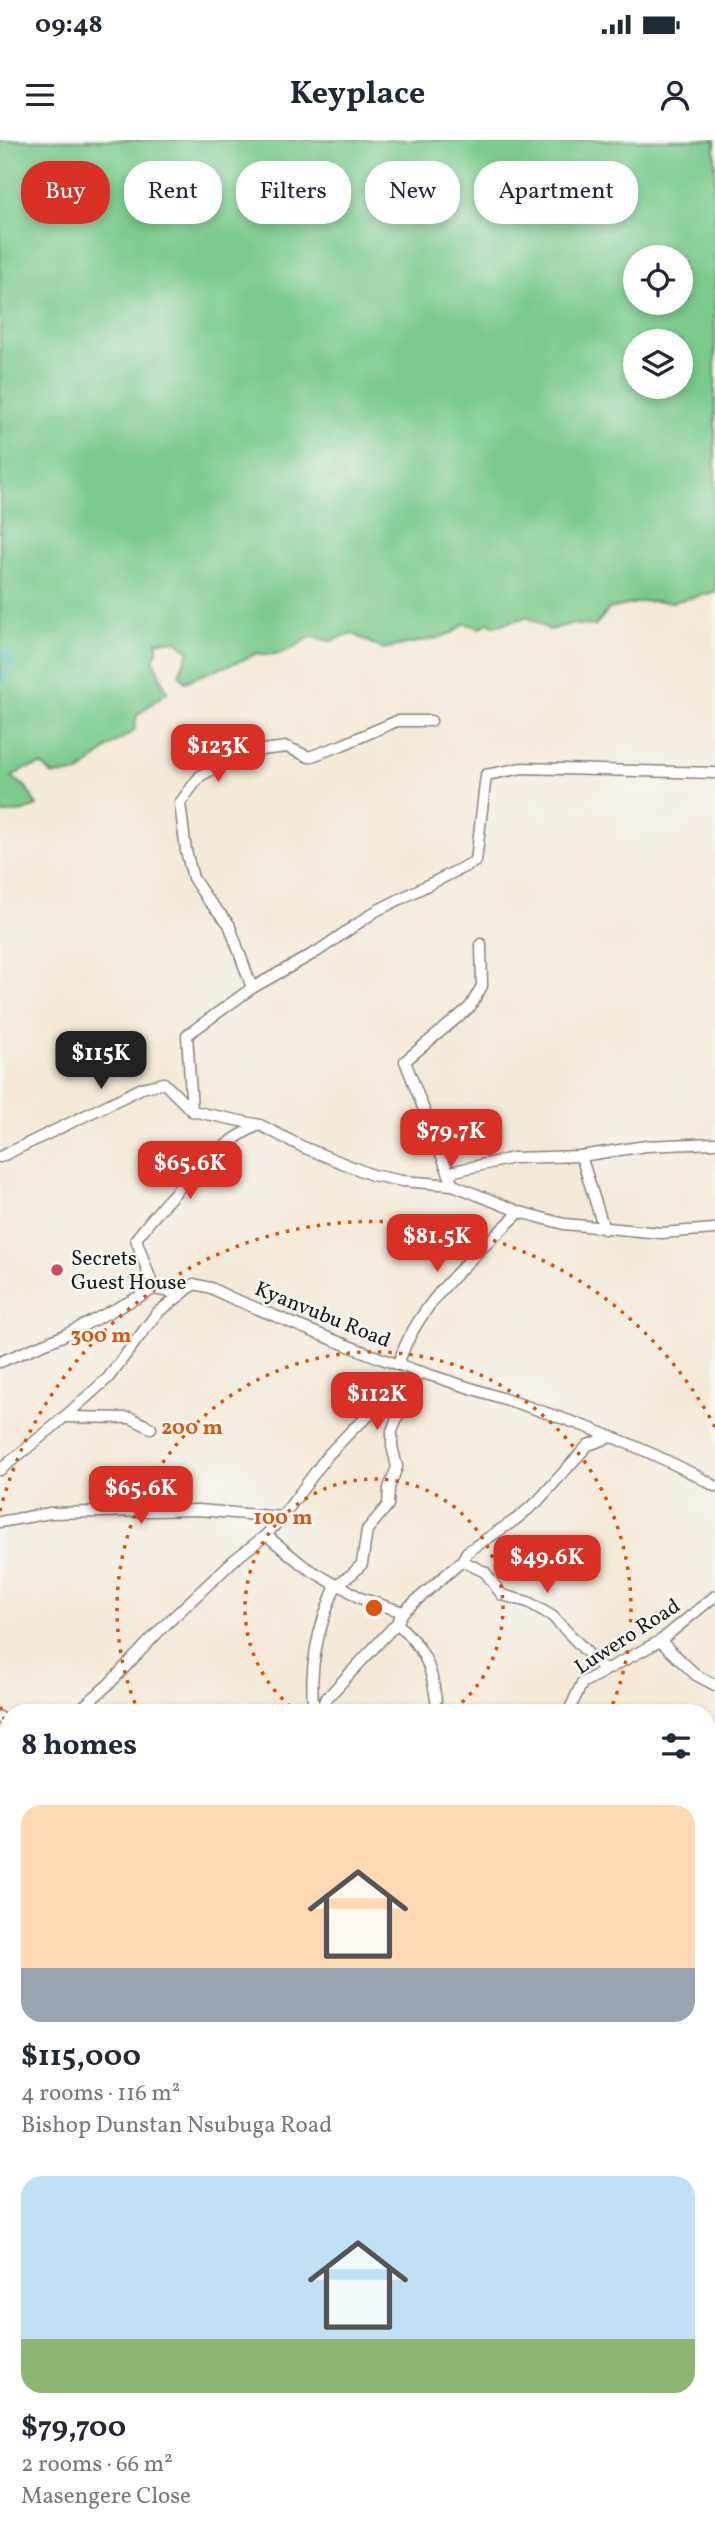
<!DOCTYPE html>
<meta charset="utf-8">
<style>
:root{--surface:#fff;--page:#f2f2f3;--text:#1f2937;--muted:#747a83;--accent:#d93025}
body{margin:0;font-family:Vollkorn,serif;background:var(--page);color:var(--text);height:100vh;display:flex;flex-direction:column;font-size:26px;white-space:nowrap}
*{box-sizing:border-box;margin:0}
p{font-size:23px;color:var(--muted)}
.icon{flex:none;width:38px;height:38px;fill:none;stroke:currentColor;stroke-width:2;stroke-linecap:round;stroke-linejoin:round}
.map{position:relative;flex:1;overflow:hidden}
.details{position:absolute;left:0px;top:1564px;width:716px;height:842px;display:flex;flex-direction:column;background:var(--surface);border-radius:28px 28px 0 0;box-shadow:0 4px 10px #0003}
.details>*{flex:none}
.hud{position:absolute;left:21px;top:21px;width:674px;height:63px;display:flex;gap:14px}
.controls{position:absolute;left:623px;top:105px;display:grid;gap:14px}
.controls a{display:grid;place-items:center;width:70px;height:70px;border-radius:50%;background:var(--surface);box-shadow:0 4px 10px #0003;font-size:35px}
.price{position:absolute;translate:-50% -60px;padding:0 16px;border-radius:14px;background:var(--accent);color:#fff;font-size:23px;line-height:46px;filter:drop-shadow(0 2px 4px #0008)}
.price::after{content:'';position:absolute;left:50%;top:42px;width:21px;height:16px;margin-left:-10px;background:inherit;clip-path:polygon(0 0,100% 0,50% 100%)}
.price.current{background:#222;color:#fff}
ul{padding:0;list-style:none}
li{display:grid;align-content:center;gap:14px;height:371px;padding:0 21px}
li span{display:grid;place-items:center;height:217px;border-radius:21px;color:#555}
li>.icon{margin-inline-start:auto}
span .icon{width:126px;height:126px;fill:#fffc;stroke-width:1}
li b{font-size:30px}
h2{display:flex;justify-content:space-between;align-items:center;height:84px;padding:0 21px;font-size:30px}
.chip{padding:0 24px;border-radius:28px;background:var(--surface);box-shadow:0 4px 10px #0003;font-size:24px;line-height:63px}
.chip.current{background:var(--accent);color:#fff}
.status{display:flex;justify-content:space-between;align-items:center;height:49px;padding:0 35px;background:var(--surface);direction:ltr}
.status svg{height:19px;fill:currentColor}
header{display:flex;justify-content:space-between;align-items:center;height:91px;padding:0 21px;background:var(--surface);font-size:32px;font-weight:700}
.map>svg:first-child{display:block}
</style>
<div class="status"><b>09:48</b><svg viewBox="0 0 49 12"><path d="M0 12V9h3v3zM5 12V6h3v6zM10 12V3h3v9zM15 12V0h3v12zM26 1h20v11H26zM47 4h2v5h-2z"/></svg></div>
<header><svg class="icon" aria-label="menu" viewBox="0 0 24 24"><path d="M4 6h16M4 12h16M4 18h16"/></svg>Keyplace<svg class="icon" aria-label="person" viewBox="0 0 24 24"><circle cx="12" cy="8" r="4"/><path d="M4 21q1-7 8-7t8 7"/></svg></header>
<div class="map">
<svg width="715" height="2406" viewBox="0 0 715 2406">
<rect width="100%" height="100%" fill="#f6f6f2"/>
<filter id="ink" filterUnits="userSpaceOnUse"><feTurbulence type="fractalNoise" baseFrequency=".0143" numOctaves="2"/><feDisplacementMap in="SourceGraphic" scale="14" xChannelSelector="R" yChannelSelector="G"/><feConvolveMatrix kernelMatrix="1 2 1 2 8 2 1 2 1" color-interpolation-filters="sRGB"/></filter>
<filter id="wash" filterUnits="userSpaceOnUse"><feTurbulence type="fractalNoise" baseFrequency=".00686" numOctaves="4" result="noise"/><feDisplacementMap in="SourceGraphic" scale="28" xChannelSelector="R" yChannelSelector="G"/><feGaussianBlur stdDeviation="1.57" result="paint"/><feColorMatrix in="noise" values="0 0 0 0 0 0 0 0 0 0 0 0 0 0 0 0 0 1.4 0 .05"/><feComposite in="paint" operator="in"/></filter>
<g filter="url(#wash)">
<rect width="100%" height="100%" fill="#f4e9d7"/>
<!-- green -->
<path fill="#79ca8b" stroke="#4a7354" stroke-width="2" fill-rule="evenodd" d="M0,0H715V452L673,462L645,461L609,469L595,486L570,484L550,490L527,477L494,486L489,482L480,488L465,483L454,492L438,498L382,509L352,493L331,501L311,497C290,509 282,518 257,513C235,526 208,530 185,542L179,534L189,511L177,501H157V511L153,520L167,552L137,575L134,591L110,606L79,633L53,635L42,625L24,629L12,637L26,647L37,666L23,671L0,674ZM681,117V163H635V117ZM635,201H681V247H635Z"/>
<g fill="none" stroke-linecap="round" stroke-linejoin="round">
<!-- stream -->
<g stroke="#64bfe2" stroke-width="2.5">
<path d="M0,520L9,508"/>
<path d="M0,550L3,534L12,523L6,514"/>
</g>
</g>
</g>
<g filter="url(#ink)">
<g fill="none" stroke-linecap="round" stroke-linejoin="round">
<defs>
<g id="street">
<path d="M252,848L229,784L207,759L193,738L186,711L180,663L200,636L244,612L287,607L309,617L342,605L397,581H431"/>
<path d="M192,970L187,895L252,848L318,811L376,771L476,721L486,635L522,628L715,633"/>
<path d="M581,1016L604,1089"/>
<path d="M0,1017L142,948L164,943L192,971L260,985L303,1007L372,1035L402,1041L453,1045L520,1072L564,1084L661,1093L715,1089"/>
<path d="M450,1032L513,1018L581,1016L646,1006L715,1003"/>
<path d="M453,1045L405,921L470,867L482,846L481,804"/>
<path d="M154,1149L136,1099C164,1062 217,1003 259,985"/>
<path d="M0,1222L65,1195L154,1149L182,1154L194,1144L211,1148L229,1157C286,1180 344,1206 402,1226C508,1261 618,1290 715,1346"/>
<path d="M398,1225C417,1162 475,1116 520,1072"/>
<path d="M64,1277L131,1278L151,1288"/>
<path d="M0,1330L53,1287L108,1238L157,1173L182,1154"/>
<path d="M0,1382L50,1373L198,1370L282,1377"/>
<path d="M266,1395L304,1426L336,1445L352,1434L362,1424L367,1390L388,1365L389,1348L397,1327L392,1306V1291L403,1264L405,1245"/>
<path d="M462,1421L485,1432L502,1455L528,1462L552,1476L604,1530"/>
<path d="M397,1483C424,1509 431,1523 436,1560"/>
<path d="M660,1501L696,1535L715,1545"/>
<path d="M76,1573L109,1544L162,1488L234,1420L266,1395L282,1377L328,1315L354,1288L422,1232"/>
<path d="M314,1573C308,1527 318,1488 336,1445L343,1447L360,1458L403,1472"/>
<path d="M318,1573L326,1559L397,1483L403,1472L462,1421L467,1412L515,1380L537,1362L588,1305L611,1297"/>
<path d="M568,1573L582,1543L660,1501L715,1456"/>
<path d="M0,1577L9,1587"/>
<path d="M0,1824L9,1839"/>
<path d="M707,1921L715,1922"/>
<path d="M1,1958L9,1954"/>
<path d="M0,2049L9,2053"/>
<path d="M707,2099L715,2100"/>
<path d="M0,2135L9,2127"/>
<path d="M707,2217L715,2221"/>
<path d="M707,2372L715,2365"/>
<path d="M283,2398L286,2406"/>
<path d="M575,2398L585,2406"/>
<path d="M489,2406L500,2398"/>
<path d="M669,2406L678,2398"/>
</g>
<g id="secondary">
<path d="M707,1726L715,1727"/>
<path d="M0,1796L9,1794"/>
</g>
</defs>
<!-- street casing -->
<use href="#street" stroke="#88827a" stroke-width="13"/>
<!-- secondary casing -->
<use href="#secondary" stroke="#88827a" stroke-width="18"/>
<!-- street -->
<use href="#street" stroke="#fff" stroke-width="10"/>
<!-- secondary -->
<use href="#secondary" stroke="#fff" stroke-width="14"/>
</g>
</g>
<!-- distance rings -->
<g fill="none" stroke="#de560d" stroke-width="3.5" stroke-dasharray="3.5 7">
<path d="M299 1573A129 129 0 1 1 449 1573"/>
<path d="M139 1573A257 257 0 1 1 609 1573"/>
<path d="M8 1590A386 386 0 0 1 0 1565M0 1371A386 386 0 0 1 715 1287"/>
</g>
<!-- markers -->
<circle fill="#d1495b" stroke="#f6f6f2" stroke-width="2.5" cx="57" cy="1130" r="7"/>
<g text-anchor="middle" stroke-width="5" stroke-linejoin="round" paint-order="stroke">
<!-- poi labels -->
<g font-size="21" fill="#1c1c1c" stroke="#f6f6f2" text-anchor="start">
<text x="71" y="1125">Secrets<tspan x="71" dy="24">Guest House</tspan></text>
</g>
<!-- street labels -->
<g font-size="21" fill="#1c1c1c" stroke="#f6f6f2">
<text transform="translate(323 1174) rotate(22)" y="7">Kyanvubu Road</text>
<text transform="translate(627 1496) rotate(-33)" y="7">Luwero Road</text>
</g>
</g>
<circle cx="374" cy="1468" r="10" fill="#de560d" stroke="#f6f6f2" stroke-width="3.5"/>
<g font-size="21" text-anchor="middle" font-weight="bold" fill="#de560d" stroke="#f6f6f2" stroke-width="5" stroke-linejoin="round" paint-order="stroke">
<text x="101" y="1202">300 m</text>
<text x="192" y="1294">200 m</text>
<text x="283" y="1384">100 m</text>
</g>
</svg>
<div class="controls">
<a><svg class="icon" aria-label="locate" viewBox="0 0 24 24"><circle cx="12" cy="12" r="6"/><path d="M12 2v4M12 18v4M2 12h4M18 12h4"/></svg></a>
<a><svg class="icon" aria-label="layers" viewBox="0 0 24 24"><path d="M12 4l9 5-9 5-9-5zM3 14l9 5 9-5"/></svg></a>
</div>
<b class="price" style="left:218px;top:644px">$123K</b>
<b class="price current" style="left:101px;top:951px">$115K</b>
<b class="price" style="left:451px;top:1029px">$79.7K</b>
<b class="price" style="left:190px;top:1061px">$65.6K</b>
<b class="price" style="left:437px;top:1134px">$81.5K</b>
<b class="price" style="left:377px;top:1292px">$112K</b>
<b class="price" style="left:141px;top:1386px">$65.6K</b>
<b class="price" style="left:547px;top:1455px">$49.6K</b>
<div class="hud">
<a class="chip current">Buy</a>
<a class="chip">Rent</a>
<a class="chip">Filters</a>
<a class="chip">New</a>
<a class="chip">Apartment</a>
</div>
<section class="details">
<h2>8 homes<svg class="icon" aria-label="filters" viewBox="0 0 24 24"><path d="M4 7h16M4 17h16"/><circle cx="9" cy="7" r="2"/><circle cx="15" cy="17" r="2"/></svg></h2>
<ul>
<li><span style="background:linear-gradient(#ffd9b3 75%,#9aa5b1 0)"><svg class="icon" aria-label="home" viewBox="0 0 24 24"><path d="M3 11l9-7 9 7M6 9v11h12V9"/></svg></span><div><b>$115,000</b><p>4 rooms · 116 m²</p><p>Bishop Dunstan Nsubuga Road</p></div></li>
<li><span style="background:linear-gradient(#bfe0f5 75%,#8fb573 0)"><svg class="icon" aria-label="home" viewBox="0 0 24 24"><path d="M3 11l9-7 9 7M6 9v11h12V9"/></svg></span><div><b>$79,700</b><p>2 rooms · 66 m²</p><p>Masengere Close</p></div></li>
</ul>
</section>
</div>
